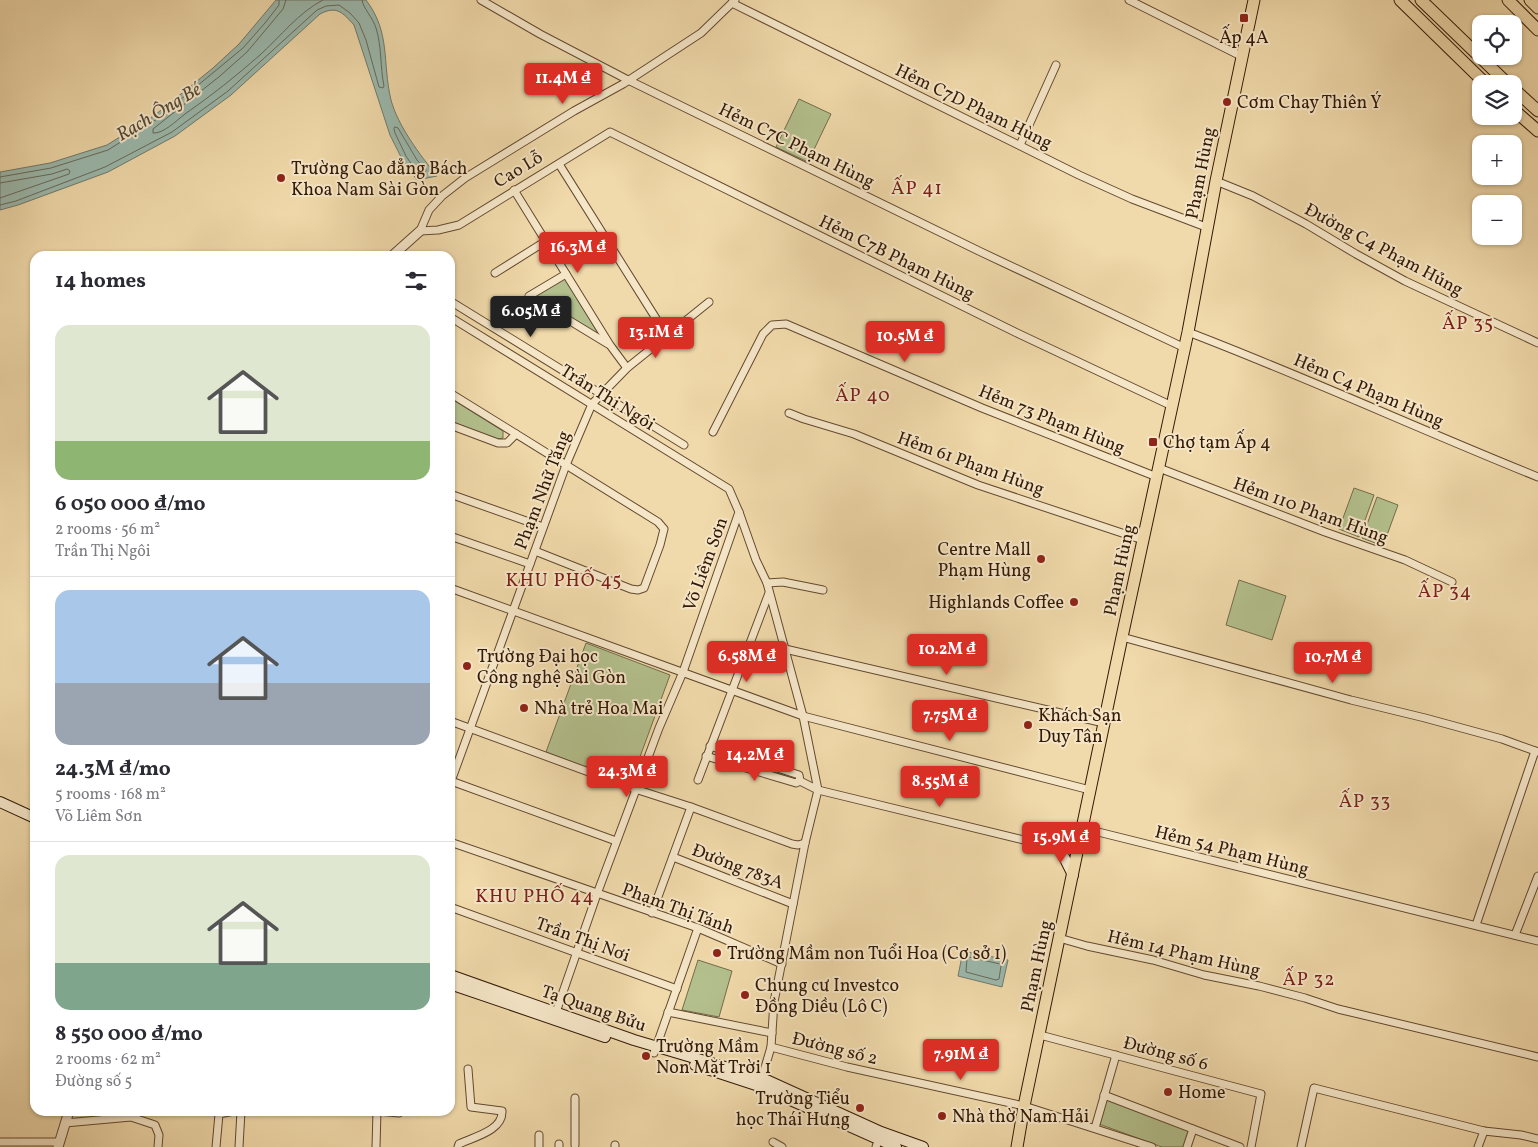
<!DOCTYPE html>
<meta charset="utf-8">
<style>
:root{--surface:#fff;--page:#f7f7f7;--text:#2b2b33;--muted:#7c7c81;--line:#e1e1e2;--accent:#d93025}
body{margin:0;font-family:Vollkorn,serif;background:var(--page);color:var(--text);height:100vh;display:flex;flex-direction:column;font-size:19px;white-space:nowrap}
*{box-sizing:border-box;margin:0}
p{font-size:16px;color:var(--muted)}
.icon{flex:none;width:28px;height:28px;fill:none;stroke:currentColor;stroke-width:2;stroke-linecap:round;stroke-linejoin:round}
.map{position:relative;flex:1;overflow:hidden}
.panel{position:absolute;left:30px;top:251px;width:425px;height:865px;display:flex;flex-direction:column;background:var(--surface);border-radius:15px;box-shadow:0 1px 4px #0004}
.panel>*{flex:none}
.buttons{position:absolute;left:1472px;top:15px;display:grid;gap:10px}
.buttons a{display:grid;place-items:center;width:50px;height:50px;border-radius:10px;background:var(--surface);box-shadow:0 1px 4px #0004;font-size:25px}
.price{position:absolute;translate:-50% -42px;padding:0 11px;border-radius:5px;background:var(--accent);color:#fff;font-size:16px;line-height:32px;filter:drop-shadow(0 1px 2px #0008)}
.price::after{content:'';position:absolute;left:50%;top:30px;width:15px;height:11px;margin-left:-8px;background:inherit;clip-path:polygon(0 0,100% 0,50% 100%)}
.price.selected{background:#222;color:#fff}
ul{padding:0;list-style:none}
li{display:grid;align-content:center;gap:10px;height:265px;padding:0 25px}
li+li{border-top:1px solid var(--line)}
li span{display:grid;place-items:center;height:155px;border-radius:15px;color:#555}
li>.icon{margin-inline-start:auto}
span .icon{width:90px;height:90px;fill:#fffc;stroke-width:1}
li b{font-size:21px}
h2{display:flex;justify-content:space-between;align-items:center;height:60px;padding:0 25px;font-size:21px}
.map>svg:first-child{display:block}
</style>
<div class="map">
<svg width="1538" height="1147" viewBox="0 0 1538 1147">
<rect width="100%" height="100%" fill="#f0d9aa"/>
<filter id="stains"><feTurbulence type="fractalNoise" baseFrequency=".004" numOctaves="4"/><feColorMatrix values="0 0 0 0 .2 0 0 0 0 .09 0 0 0 0 .02 0 0 0 .5 -.17"/></filter>
<radialGradient id="worn" r=".72"><stop offset=".6" stop-color="#630" stop-opacity="0"/><stop offset="1" stop-color="#630" stop-opacity=".3"/></radialGradient>
<!-- green -->
<g fill="#b3c08d" stroke="#736c4a">
<path d="M799,99L831,114L808,162L776,147Z"/>
<path d="M565,278L598,333V336L532,296Z"/>
<path d="M450,398L503,431V438L498,439L450,422Z"/>
<path d="M1354,488L1374,495L1359,537L1339,529Z"/>
<path d="M1377,497L1398,505L1383,546L1362,538Z"/>
<path d="M1239,580L1286,596L1272,640L1226,625Z"/>
<path d="M586,643L670,675L630,784L546,752Z"/>
<path d="M698,960L732,971L719,1017L682,1010Z"/>
<path d="M1104,1098L1190,1129L1186,1147H1162L1099,1124Z"/>
</g>
<!-- water -->
<g fill="#9bb9ae" stroke="#71796b">
<path d="M276,0H366C391,33 382,62 391,100C398,126 420,155 437,176L417,180L402,159L390,135L354,25C343,13 337,5 320,14L231,95L175,136L108,172L18,205L0,210V172L50,163L107,145L155,115L213,68L239,44Z"/>
<path d="M963,951L1008,960L1002,987L958,976Z"/>
</g>
<g fill="none" stroke-linecap="round" stroke-linejoin="round">
<!-- shore -->
<g stroke="#67695a" stroke-width="1">
<path d="M286,0L283,9L247,52L220,76L153,129V133C163,134 176,121 185,114C211,96 236,76 260,55C280,37 299,12 323,0"/>
<path d="M395,127L398,128L417,160L426,170L425,173L418,174L406,156L395,133L394,129Z"/>
<path d="M0,177L51,168L108,150L157,119L243,48L265,23L279,5V0"/>
<path d="M0,183L52,174L67,169L70,171L69,174L0,198"/>
<path d="M0,205L16,201L105,167L172,132L228,91L317,10L326,6L339,5L350,13L359,23L366,40L379,87L383,88L384,86C380,67 382,47 376,28C373,18 363,8 362,0"/>
<path d="M969,957L1000,964L1001,966L999,979L996,980L966,972L967,959Z"/>
</g>
<defs>
<g id="minor">
<path d="M481,0L540,34L628,80L981,252L1185,348"/>
<path d="M735,0L701,33L623,84L574,111L465,178L442,196L429,210L420,231L438,230L459,225L610,132L1017,333L1172,406"/>
<path d="M1129,0L1241,56"/>
<path d="M732,3L1079,175L1132,199L1206,227"/>
<path d="M1020,145L1056,65"/>
<path d="M559,164L667,336"/>
<path d="M1216,181L1253,196L1306,224L1356,254L1405,281L1538,343"/>
<path d="M514,190L610,345L627,368"/>
<path d="M495,273L546,241"/>
<path d="M566,274L529,296L608,344"/>
<path d="M450,301L684,445"/>
<path d="M450,317L729,489L739,512L756,560L767,583L803,716L818,790L805,843L774,1002L771,1047L761,1081"/>
<path d="M1188,332C1306,377 1421,430 1538,477"/>
<path d="M450,393L658,522L664,529L660,545L644,588L638,590L631,589L535,551"/>
<path d="M789,413L804,419L854,434L978,485L1143,540"/>
<path d="M450,425L498,443H507L516,434"/>
<path d="M713,432L763,334L772,325L786,324L982,408L1157,477"/>
<path d="M1159,468L1325,532L1405,560L1452,582"/>
<path d="M450,494L543,527"/>
<path d="M450,536L530,564"/>
<path d="M767,583L783,582L823,590"/>
<path d="M450,588L803,716L1090,790"/>
<path d="M1122,637L1351,700L1425,718L1502,739L1538,752"/>
<path d="M785,649L1104,723"/>
<path d="M450,721L635,789L691,807L792,844L798,845L805,843"/>
<path d="M710,746L799,775L800,781"/>
<path d="M706,756L796,783L800,781"/>
<path d="M698,780L769,593"/>
<path d="M451,781L616,841"/>
<path d="M800,781L818,790L1057,848L1069,845L1079,847"/>
<path d="M450,784L566,465L592,404L627,368L709,302"/>
<path d="M1082,828L1538,941"/>
<path d="M450,842L698,928L782,964"/>
<path d="M673,857L793,904"/>
<path d="M450,907L677,989"/>
<path d="M652,913L691,807"/>
<path d="M1476,925L1535,751"/>
<path d="M1515,935L1538,876"/>
<path d="M1059,938L1087,946L1153,960L1204,975L1259,986L1305,998L1338,1009L1538,1057"/>
<path d="M668,1012L772,1033"/>
<path d="M555,1015L597,894L659,728L683,672L739,512"/>
<path d="M1040,1035L1261,1094L1251,1147"/>
<path d="M771,1047L847,1067L1024,1106L1152,1147"/>
<path d="M654,1053L698,928"/>
<path d="M1104,1095L1240,1147"/>
<path d="M378,1111L399,1113"/>
<path d="M65,1123L131,1117L155,1125L159,1135L158,1147"/>
<path d="M1095,1128L1116,1055"/>
<path d="M0,1142H59"/>
<path d="M773,1142L782,1147"/>
<path d="M575,1145V1098"/>
<path d="M216,1147L219,1114L234,1111"/>
<path d="M239,1147L241,1111"/>
<path d="M376,1147L377,1111"/>
<path d="M458,1147L459,1144C473,1137 503,1131 502,1111L471,1107L468,1069"/>
<path d="M539,1147V1135"/>
<path d="M559,1147V1144"/>
<path d="M615,1147V1145"/>
<path d="M876,1147L880,1135"/>
<path d="M1187,1147L1193,1129"/>
<path d="M1301,1147L1314,1088L1484,1131L1521,1135L1538,1139"/>
<path d="M1478,1147L1484,1131"/>
</g>
<g id="tertiary">
<path d="M392,256L420,231"/>
<path d="M58,1147L69,1111"/>
</g>
<g id="secondary">
<path d="M0,802L35,818"/>
<path d="M1062,847L1082,828"/>
<path d="M1061,851L1073,875"/>
<path d="M450,975L634,1040L762,1078L881,1132L923,1147"/>
<path d="M450,984L605,1037"/>
<path d="M695,1065L759,1086L896,1147"/>
</g>
<g id="primary">
<path d="M1400,0L1486,84"/>
<path d="M1530,0L1538,8"/>
<path d="M1514,110L1538,131"/>
<path d="M1017,1147L1024,1106L1122,637L1188,332L1216,181L1254,0"/>
</g>
<g id="trunk">
<path d="M1421,0L1508,84"/>
<path d="M1508,0L1538,30"/>
<path d="M1514,89L1538,111"/>
</g>
</defs>
<!-- minor casing -->
<use href="#minor" stroke="#62492f" stroke-width="9"/>
<!-- tertiary casing -->
<use href="#tertiary" stroke="#62492f" stroke-width="11"/>
<!-- secondary casing -->
<use href="#secondary" stroke="#331906" stroke-width="12"/>
<!-- primary casing -->
<use href="#primary" stroke="#331906" stroke-width="13"/>
<!-- trunk casing -->
<use href="#trunk" stroke="#331906" stroke-width="13"/>
<!-- minor -->
<use href="#minor" stroke="#f5e6c8" stroke-width="7"/>
<!-- tertiary -->
<use href="#tertiary" stroke="#f5e6c8" stroke-width="9"/>
<!-- secondary -->
<use href="#secondary" stroke="#f5e6c8" stroke-width="10"/>
<!-- primary -->
<use href="#primary" stroke="#f0d9aa" stroke-width="11"/>
<!-- trunk -->
<use href="#trunk" stroke="#f0d9aa" stroke-width="11"/>
</g>
<!-- markers -->
<g fill="#8f2418" stroke="#f5e6c8" stroke-width="2">
<rect x="1239" y="13" width="10" height="10" rx="2.5"/>
<circle cx="1227" cy="102" r="5"/>
<circle cx="281" cy="178" r="5"/>
<rect x="1148" y="437" width="10" height="10" rx="2.5"/>
<circle cx="1041" cy="559" r="5"/>
<circle cx="1074" cy="602" r="5"/>
<circle cx="467" cy="666" r="5"/>
<circle cx="524" cy="708" r="5"/>
<circle cx="1028" cy="725" r="5"/>
<circle cx="717" cy="953" r="5"/>
<circle cx="745" cy="995" r="5"/>
<circle cx="646" cy="1056" r="5"/>
<circle cx="1168" cy="1092" r="5"/>
<circle cx="860" cy="1108" r="5"/>
<circle cx="942" cy="1116" r="5"/>
</g>
<g text-anchor="middle" stroke-width="4" stroke-linejoin="round" paint-order="stroke">
<!-- poi labels -->
<g font-size="18" fill="#331906" stroke="#f5e6c8" text-anchor="start">
<text x="1244" y="43" text-anchor="middle">Ấp 4A</text>
<text x="1237" y="108">Cơm Chay Thiên Ý</text>
<text x="291" y="174">Trường Cao đẳng Bách<tspan x="291" dy="21">Khoa Nam Sài Gòn</tspan></text>
<text x="1163" y="448">Chợ tạm Ấp 4</text>
<text x="1031" y="555" text-anchor="end">Centre Mall<tspan x="1031" dy="21">Phạm Hùng</tspan></text>
<text x="1064" y="608" text-anchor="end">Highlands Coffee</text>
<text x="477" y="662">Trường Đại học<tspan x="477" dy="21">Công nghệ Sài Gòn</tspan></text>
<text x="534" y="714">Nhà trẻ Hoa Mai</text>
<text x="1038" y="721">Khách Sạn<tspan x="1038" dy="21">Duy Tân</tspan></text>
<text x="727" y="959">Trường Mầm non Tuổi Hoa (Cơ sở 1)</text>
<text x="755" y="991">Chung cư Investco<tspan x="755" dy="21">Đồng Diều (Lô C)</tspan></text>
<text x="656" y="1052">Trường Mầm<tspan x="656" dy="21">Non Mặt Trời 1</tspan></text>
<text x="1178" y="1098">Home</text>
<text x="850" y="1104" text-anchor="end">Trường Tiểu<tspan x="850" dy="21">học Thái Hưng</tspan></text>
<text x="952" y="1122">Nhà thờ Nam Hải</text>
</g>
<!-- street labels -->
<g font-size="18" fill="#331906" stroke="#f5e6c8">
<text transform="translate(974 106) rotate(26)" y="6">Hẻm C7D Phạm Hùng</text>
<text transform="translate(797 145) rotate(26)" y="6">Hẻm C7C Phạm Hùng</text>
<text transform="translate(518 169) rotate(-31)" y="6">Cao Lỗ</text>
<text transform="translate(1200 173) rotate(-79)" y="6">Phạm Hùng</text>
<text transform="translate(1384 249) rotate(28)" y="6">Đường C4 Phạm Hủng</text>
<text transform="translate(897 257) rotate(26)" y="6">Hẻm C7B Phạm Hùng</text>
<text transform="translate(1369 390) rotate(23)" y="6">Hẻm C4 Phạm Hùng</text>
<text transform="translate(608 397) rotate(32)" y="6">Trần Thị Ngôi</text>
<text transform="translate(1052 419) rotate(22)" y="6">Hẻm 73 Phạm Hùng</text>
<text transform="translate(971 463) rotate(20)" y="6">Hẻm 61 Phạm Hùng</text>
<text transform="translate(542 490) rotate(-69)" y="6">Phạm Nhữ Tăng</text>
<text transform="translate(1311 510) rotate(20)" y="6">Hẻm 110 Phạm Hùng</text>
<text transform="translate(705 564) rotate(-70)" y="6">Võ Liêm Sơn</text>
<text transform="translate(1119 570) rotate(-78)" y="6">Phạm Hùng</text>
<text transform="translate(1232 850) rotate(14)" y="6">Hẻm 54 Phạm Hùng</text>
<text transform="translate(738 866) rotate(21)" y="6">Đường 783A</text>
<text transform="translate(678 908) rotate(20)" y="6">Phạm Thị Tánh</text>
<text transform="translate(583 939) rotate(20)" y="6">Trần Thị Nơi</text>
<text transform="translate(1184 953) rotate(13)" y="6">Hẻm 14 Phạm Hùng</text>
<text transform="translate(1036 966) rotate(-78)" y="6">Phạm Hùng</text>
<text transform="translate(594 1008) rotate(19)" y="6">Tạ Quang Bửu</text>
<text transform="translate(835 1048) rotate(14)" y="6">Đường số 2</text>
<text transform="translate(1166 1053) rotate(15)" y="6">Đường số 6</text>
</g>
<!-- water labels -->
<g font-size="19" font-style="italic" fill="#524938" stroke="#f5e6c8">
<text transform="translate(158 111) rotate(-31)" y="7">Rạch Ông Bé</text>
</g>
<!-- neighbourhood labels -->
<g font-size="19" letter-spacing="1" fill="#7a1f14" stroke="#f5e6c8">
<text x="917" y="194">ẤP 41</text>
<text x="1468" y="329">ẤP 35</text>
<text x="863" y="401">ẤP 40</text>
<text x="564" y="586">KHU PHỐ 45</text>
<text x="1445" y="597">ẤP 34</text>
<text x="1365" y="807">ẤP 33</text>
<text x="535" y="902">KHU PHỐ 44</text>
<text x="1309" y="985">ẤP 32</text>
</g>
</g>
<rect width="100%" height="100%" filter="url(#stains)"/>
<rect width="100%" height="100%" fill="url(#worn)"/>
</svg>
<div class="buttons">
<a><svg class="icon" aria-label="locate" viewBox="0 0 24 24"><circle cx="12" cy="12" r="6"/><path d="M12 2v4M12 18v4M2 12h4M18 12h4"/></svg></a>
<a><svg class="icon" aria-label="layers" viewBox="0 0 24 24"><path d="M12 4l9 5-9 5-9-5zM3 14l9 5 9-5"/></svg></a>
<a>+</a>
<a>−</a>
</div>
<b class="price" style="left:563px;top:105px">11.4M ₫</b>
<b class="price" style="left:578px;top:274px">16.3M ₫</b>
<b class="price selected" style="left:531px;top:338px">6.05M ₫</b>
<b class="price" style="left:656px;top:359px">13.1M ₫</b>
<b class="price" style="left:905px;top:363px">10.5M ₫</b>
<b class="price" style="left:947px;top:676px">10.2M ₫</b>
<b class="price" style="left:747px;top:683px">6.58M ₫</b>
<b class="price" style="left:1333px;top:684px">10.7M ₫</b>
<b class="price" style="left:950px;top:742px">7.75M ₫</b>
<b class="price" style="left:755px;top:782px">14.2M ₫</b>
<b class="price" style="left:627px;top:798px">24.3M ₫</b>
<b class="price" style="left:940px;top:808px">8.55M ₫</b>
<b class="price" style="left:1061px;top:864px">15.9M ₫</b>
<b class="price" style="left:961px;top:1081px">7.91M ₫</b>
<section class="panel">
<h2>14 homes<svg class="icon" aria-label="filters" viewBox="0 0 24 24"><path d="M4 7h16M4 17h16"/><circle cx="9" cy="7" r="2"/><circle cx="15" cy="17" r="2"/></svg></h2>
<ul>
<li><span style="background:linear-gradient(#dfe7d0 75%,#8fb573 0)"><svg class="icon" aria-label="home" viewBox="0 0 24 24"><path d="M3 11l9-7 9 7M6 9v11h12V9"/></svg></span><div><b>6 050 000 ₫/mo</b><p>2 rooms · 56 m²</p><p>Trần Thị Ngôi</p></div></li>
<li><span style="background:linear-gradient(#a9c7e8 60%,#9aa5b1 0)"><svg class="icon" aria-label="home" viewBox="0 0 24 24"><path d="M3 11l9-7 9 7M6 9v11h12V9"/></svg></span><div><b>24.3M ₫/mo</b><p>5 rooms · 168 m²</p><p>Võ Liêm Sơn</p></div></li>
<li><span style="background:linear-gradient(#dfe7d0 70%,#7fa58c 0)"><svg class="icon" aria-label="home" viewBox="0 0 24 24"><path d="M3 11l9-7 9 7M6 9v11h12V9"/></svg></span><div><b>8 550 000 ₫/mo</b><p>2 rooms · 62 m²</p><p>Đường số 5</p></div></li>
</ul>
</section>
</div>
